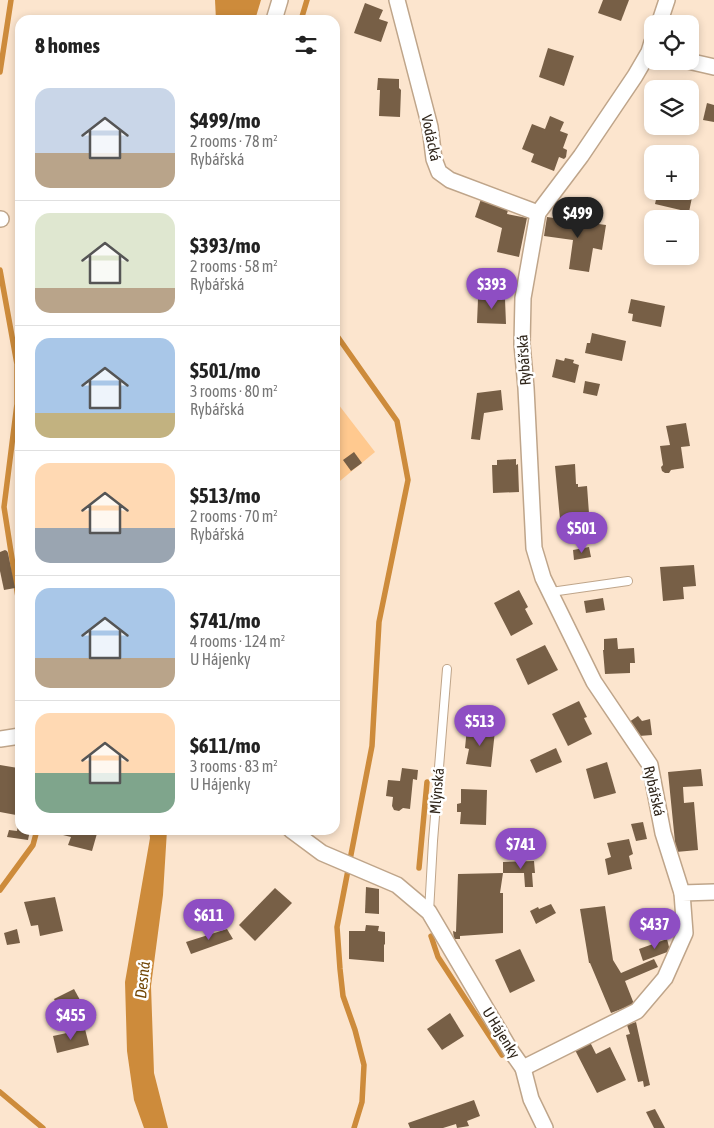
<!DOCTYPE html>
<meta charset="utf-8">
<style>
:root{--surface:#fff;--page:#f6f6f6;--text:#222;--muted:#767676;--line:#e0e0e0;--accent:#8e4ec3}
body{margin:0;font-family:"Asap Condensed",sans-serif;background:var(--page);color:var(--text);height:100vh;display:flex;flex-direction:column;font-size:19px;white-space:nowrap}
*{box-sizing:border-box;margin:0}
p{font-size:16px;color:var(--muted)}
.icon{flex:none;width:28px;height:28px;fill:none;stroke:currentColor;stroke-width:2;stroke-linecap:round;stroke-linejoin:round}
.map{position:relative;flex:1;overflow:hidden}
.side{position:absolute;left:15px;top:15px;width:325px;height:820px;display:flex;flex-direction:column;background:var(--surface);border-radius:15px;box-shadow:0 2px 8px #0003}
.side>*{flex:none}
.controls{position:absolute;left:644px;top:15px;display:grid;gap:10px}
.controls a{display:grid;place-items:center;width:55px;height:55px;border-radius:10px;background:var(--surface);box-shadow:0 2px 8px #0003;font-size:25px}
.price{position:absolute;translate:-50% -42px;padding:0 11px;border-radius:18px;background:var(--accent);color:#fff;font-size:16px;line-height:32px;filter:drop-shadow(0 1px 2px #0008)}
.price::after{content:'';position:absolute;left:50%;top:30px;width:15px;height:11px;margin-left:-8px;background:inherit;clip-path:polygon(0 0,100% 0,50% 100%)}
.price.on{background:#222;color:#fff}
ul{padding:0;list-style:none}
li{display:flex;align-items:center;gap:15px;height:125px;padding:0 20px}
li+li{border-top:1px solid var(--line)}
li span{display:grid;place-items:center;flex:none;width:140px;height:100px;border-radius:15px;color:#555}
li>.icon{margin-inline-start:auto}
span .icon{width:60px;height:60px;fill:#fffc;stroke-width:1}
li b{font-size:21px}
h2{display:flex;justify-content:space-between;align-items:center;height:60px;padding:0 20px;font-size:21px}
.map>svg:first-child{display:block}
</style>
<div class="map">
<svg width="714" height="1128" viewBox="0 0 714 1128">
<rect width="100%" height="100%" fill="#fce5ce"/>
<!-- green -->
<path fill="#ffc98f" d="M335,400L375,452L335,485Z"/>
<!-- water -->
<g fill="#cd8b3b">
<path d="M215,0H261L255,20H216Z"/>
<path d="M149,830H167L163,895L151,986L154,1073L168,1128H144L134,1100L127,1051L125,982L150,838Z"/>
</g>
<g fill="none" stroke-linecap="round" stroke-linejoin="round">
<!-- stream -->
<g stroke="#cd8b3b" stroke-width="5.5">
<path d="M301,20L307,0"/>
<path d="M0,72L11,0"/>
<path d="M0,270L17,364V404L4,507L20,610"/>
<path d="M335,333L397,421L408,480L379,622L372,746L337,927L340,969L343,996L355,1030L364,1065L362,1102L354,1128"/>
<path d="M419,868L427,782"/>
<path d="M0,890L33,845L37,830"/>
<path d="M431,936L438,957L502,1055"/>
<path d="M0,1092L43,1128"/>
</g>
</g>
<!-- building -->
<g fill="#775f46">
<path d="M603,0H629L621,21L598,13Z"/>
<path d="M365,3L383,10L379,19L388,22L381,42L354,33Z"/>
<path d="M548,48L574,56L564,86L539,77Z"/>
<path d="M378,78L399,79V88L401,90L400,117L379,116L380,90H377Z"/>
<path d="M707,103L714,105V122L703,120Z"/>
<path d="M550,116L564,122L560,131L568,134L563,148L567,150L566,157L564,159L559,157L554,171L531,162L534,154L522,149L532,124L545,129Z"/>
<path d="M690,172L697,173L689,212L655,204L658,191H690Z"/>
<path d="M481,199L508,210L507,214L527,218L519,257L497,252L502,228L475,217Z"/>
<path d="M547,217L606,225L602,250L593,248L589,272L569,269L573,240L544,236Z"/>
<path d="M486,294H500L499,299H505L506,324L477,323L478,299H486Z"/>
<path d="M631,299L665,306L661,327L632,321L633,314L628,313Z"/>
<path d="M592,333L626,341L622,361L585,353L587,343H590Z"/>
<path d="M565,358L574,360L573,363L579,365L575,383L552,377L556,359L564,361Z"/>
<path d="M585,381L600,384L597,396L583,393Z"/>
<path d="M501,390L503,410L484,413L480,440L471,439L477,393Z"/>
<path d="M686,423L690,446L681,447L684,468L671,470L669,473H665L662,471L661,467L663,465L660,446L670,445L666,426Z"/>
<path d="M354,452L362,463L351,471L343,460Z"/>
<path d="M516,459V465L518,464L519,492L493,493L492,465H497V460Z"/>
<path d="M575,464L576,484H578V487L587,486L590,527L561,530L555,466Z"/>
<path d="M589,547L591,557L574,560L573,550Z"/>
<path d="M5,550L7,551L8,553L15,588L4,590L0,571V552Z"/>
<path d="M694,565L696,586L683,587L684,599L663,601L660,567Z"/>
<path d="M519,590L528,607L525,609L533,624L511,636L494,603Z"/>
<path d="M603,598L605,610L586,613L584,601Z"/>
<path d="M617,638L618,649L634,648L635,663H630V673L605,674L603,650H604V639Z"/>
<path d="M545,645L558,670L528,685L516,659Z"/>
<path d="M579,701L587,717L584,718L592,734L568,746L552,714Z"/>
<path d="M638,716L642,721L650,719L652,735L639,736L629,722Z"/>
<path d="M467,728L495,731L491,767L466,764L469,749L465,748Z"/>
<path d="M556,748L562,762L536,773L530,760Z"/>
<path d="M607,762L616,793L594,799L586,769Z"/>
<path d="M0,765L18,768L16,780H20V794L16,815L0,812Z"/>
<path d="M402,768L418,770L417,780L413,779L410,809L403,808L399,811L394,810L392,806L393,797L386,796L388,780L400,781Z"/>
<path d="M701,769L703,786L683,787L684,803L694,802L698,850L676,852L668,772Z"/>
<path d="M461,789L487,790L486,825L460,824L461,812H457V804L461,803Z"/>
<path d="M19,818H20V830H30L28,840L7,837L9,830L17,831Z"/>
<path d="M643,822L647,839L636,841L631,824Z"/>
<path d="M65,830H98L92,851L68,845L71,837L63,835Z"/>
<path d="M629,839L633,854L629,856L632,869L608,875L605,859L611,857L607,843Z"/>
<path d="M534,861L535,873H532L533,887H525L524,873H503V862Z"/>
<path d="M503,873L500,893H503V933L460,936V939H454L453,931L456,932L458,874Z"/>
<path d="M366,887L379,889V914L365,913Z"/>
<path d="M275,888L292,903L255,941L239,925Z"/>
<path d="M55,897L63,931L40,936L38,925L31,926L24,902Z"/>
<path d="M551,904L556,913L536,924L530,911L538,907L539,909Z"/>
<path d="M605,906L613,960L621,973L654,959L658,967L625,981L634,1004L611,1013L590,963H589L580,909Z"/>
<path d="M366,925L379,926L378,931L385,932V944L384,945V962L349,959V931H365Z"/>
<path d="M17,929L20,943L7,945L4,933Z"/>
<path d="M227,929L233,939L191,954L186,942Z"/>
<path d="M667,939L670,951L643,961L639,949Z"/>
<path d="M520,949L535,981L510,993L495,960Z"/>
<path d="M74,989L80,1000L60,1011L54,999Z"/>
<path d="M450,1013L464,1036L442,1050L427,1029Z"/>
<path d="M86,1015L88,1023L75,1027L73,1019Z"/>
<path d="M636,1022L650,1085L644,1087L643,1081L638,1082L626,1035L630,1034L627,1025Z"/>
<path d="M85,1029L89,1045L57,1053L53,1036Z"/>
<path d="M589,1040L596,1054L610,1047L626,1080L597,1093L574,1048Z"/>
<path d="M474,1100L480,1116L467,1121L469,1126L457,1128L456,1124L443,1128H410L408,1123Z"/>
<path d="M655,1109L665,1128H654L646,1112Z"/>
</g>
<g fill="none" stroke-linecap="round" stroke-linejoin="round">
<defs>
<g id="lane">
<path d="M551,592L628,581"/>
<path d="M429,912L433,841L447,669"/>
</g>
<g id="street">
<path d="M397,0L430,127L434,159L439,172L450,180L538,213"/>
<path d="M274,20L280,0"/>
<path d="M659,24L667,0"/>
<path d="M652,42L649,52L635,76L581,156L538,213L523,298L522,344L526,388L534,548L543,578L594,682L650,765L663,833L682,893"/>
<path d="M688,61L714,67"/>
<path d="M0,219H1"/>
<path d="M0,739L20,736"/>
<path d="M291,830L322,853L397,885L429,912L511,1051L523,1068L637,1011L665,978L685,933L682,893L714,892"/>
<path d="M523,1068L531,1099L545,1128"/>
</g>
</defs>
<!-- lane casing -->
<use href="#lane" stroke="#bfa58a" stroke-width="10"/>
<!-- street casing -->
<use href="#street" stroke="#bfa58a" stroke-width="18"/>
<!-- lane -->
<use href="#lane" stroke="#fff" stroke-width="8"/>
<!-- street -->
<use href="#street" stroke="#fff" stroke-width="15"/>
</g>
<g text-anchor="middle" stroke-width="5" stroke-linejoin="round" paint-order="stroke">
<!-- street labels -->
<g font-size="15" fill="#30261b" stroke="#fff">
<text transform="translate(431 138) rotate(78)" y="5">Vodácká</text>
<text transform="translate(524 360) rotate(-94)" y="5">Rybářská</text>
<text transform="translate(437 791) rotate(-85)" y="5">Mlýnská</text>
<text transform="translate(654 791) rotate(77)" y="5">Rybářská</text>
<text transform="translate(501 1033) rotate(58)" y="5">U Hájenky</text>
</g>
<!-- water labels -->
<g font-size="16" font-style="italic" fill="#724707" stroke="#fff">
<text transform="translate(142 980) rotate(-84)" y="6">Desná</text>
</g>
</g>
</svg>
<div class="controls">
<a><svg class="icon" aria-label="locate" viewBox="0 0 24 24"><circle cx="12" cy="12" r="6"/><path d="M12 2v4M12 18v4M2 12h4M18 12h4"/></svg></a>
<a><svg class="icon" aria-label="layers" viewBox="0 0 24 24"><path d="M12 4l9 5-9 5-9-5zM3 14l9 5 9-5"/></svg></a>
<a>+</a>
<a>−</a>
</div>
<b class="price on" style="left:578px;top:239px">$499</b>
<b class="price" style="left:492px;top:310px">$393</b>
<b class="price" style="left:582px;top:554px">$501</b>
<b class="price" style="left:480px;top:747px">$513</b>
<b class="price" style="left:521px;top:870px">$741</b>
<b class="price" style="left:209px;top:941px">$611</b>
<b class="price" style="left:655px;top:950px">$437</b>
<b class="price" style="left:71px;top:1041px">$455</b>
<section class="side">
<h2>8 homes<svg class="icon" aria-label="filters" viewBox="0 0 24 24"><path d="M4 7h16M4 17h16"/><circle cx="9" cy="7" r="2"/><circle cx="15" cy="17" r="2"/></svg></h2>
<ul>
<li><span style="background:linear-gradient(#c9d6e8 65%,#b9a48a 0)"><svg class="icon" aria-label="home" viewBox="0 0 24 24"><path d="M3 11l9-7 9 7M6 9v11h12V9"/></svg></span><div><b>$499/mo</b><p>2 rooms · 78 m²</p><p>Rybářská</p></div></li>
<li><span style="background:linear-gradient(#dfe7d0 75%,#b9a48a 0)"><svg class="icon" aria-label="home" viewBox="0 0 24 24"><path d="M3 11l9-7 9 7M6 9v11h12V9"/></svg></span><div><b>$393/mo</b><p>2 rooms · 58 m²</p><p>Rybářská</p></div></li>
<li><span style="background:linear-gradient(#a9c7e8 75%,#c2b280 0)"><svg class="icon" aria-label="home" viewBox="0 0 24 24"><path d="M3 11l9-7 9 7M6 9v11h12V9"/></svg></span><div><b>$501/mo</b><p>3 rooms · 80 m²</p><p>Rybářská</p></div></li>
<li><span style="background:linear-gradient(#ffd9b3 65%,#9aa5b1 0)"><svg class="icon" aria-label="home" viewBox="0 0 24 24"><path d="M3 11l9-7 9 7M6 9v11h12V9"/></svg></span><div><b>$513/mo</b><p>2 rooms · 70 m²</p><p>Rybářská</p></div></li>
<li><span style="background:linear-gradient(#a9c7e8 70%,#b9a48a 0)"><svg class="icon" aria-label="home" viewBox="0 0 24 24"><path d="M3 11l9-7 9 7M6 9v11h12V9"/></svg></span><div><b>$741/mo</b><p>4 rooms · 124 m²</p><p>U Hájenky</p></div></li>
<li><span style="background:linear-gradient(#ffd9b3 60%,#7fa58c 0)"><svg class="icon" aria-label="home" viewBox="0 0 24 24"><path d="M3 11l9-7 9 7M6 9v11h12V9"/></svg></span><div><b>$611/mo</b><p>3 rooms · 83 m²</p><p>U Hájenky</p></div></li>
</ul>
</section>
</div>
